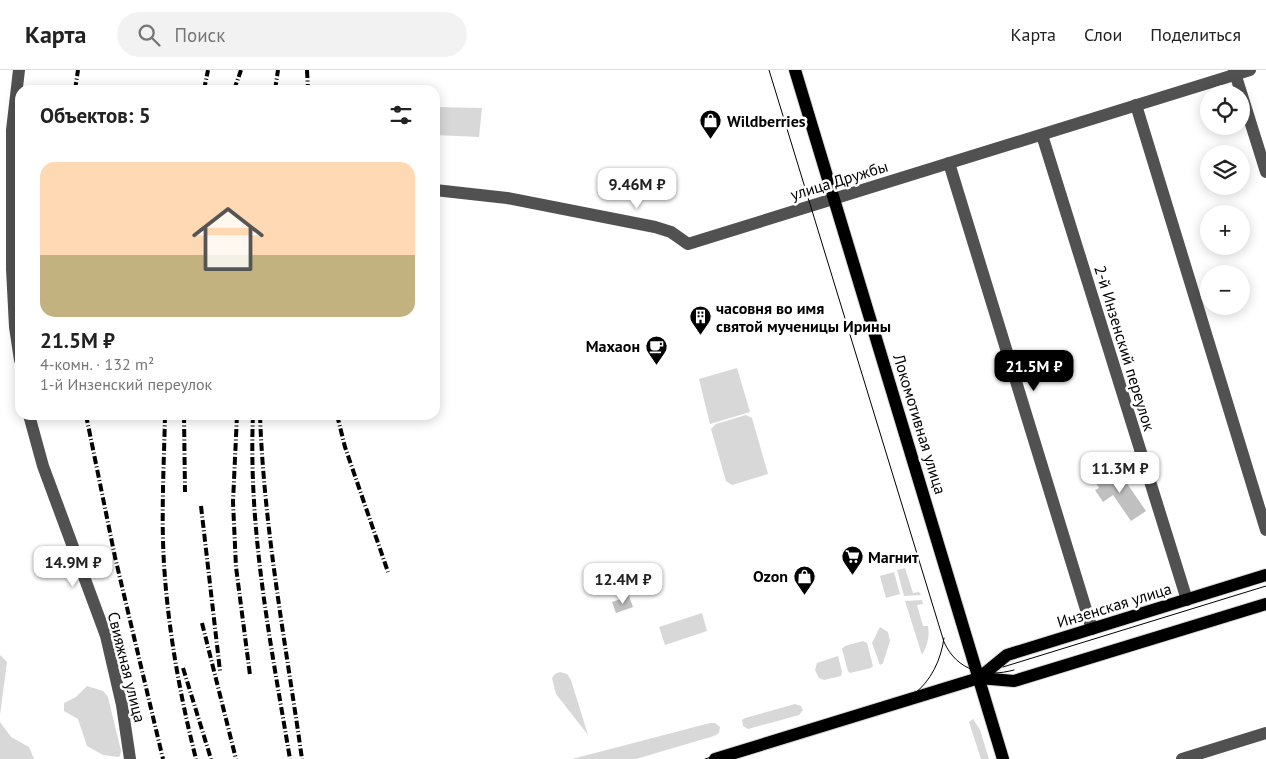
<!DOCTYPE html>
<html lang="ru">
<meta charset="utf-8">
<style>
:root{--surface:#fff;--page:#f2f2f2;--text:#222;--muted:#767676;--line:#e0e0e0;--accent:#000}
body{margin:0;font-family:"PT Sans",sans-serif;background:var(--page);color:var(--text);height:100vh;display:flex;flex-direction:column;font-size:19px;white-space:nowrap}
*{box-sizing:border-box;margin:0}
p{font-size:16px;color:var(--muted)}
.icon{flex:none;width:28px;height:28px;fill:none;stroke:currentColor;stroke-width:2;stroke-linecap:round;stroke-linejoin:round}
.map{position:relative;flex:1;overflow:hidden}
.details{position:absolute;left:15px;top:15px;width:425px;height:335px;display:flex;flex-direction:column;background:var(--surface);border-radius:15px;box-shadow:0 2px 12px #0003}
.details>*{flex:none}
.fabs{position:absolute;left:1200px;top:15px;display:grid;gap:10px}
.fabs a{display:grid;place-items:center;width:50px;height:50px;border-radius:50%;background:var(--surface);box-shadow:0 2px 12px #0003;font-size:25px}
.price{position:absolute;translate:-50% -42px;padding:0 11px;border-radius:10px;background:#fff;color:#222;font-size:16px;line-height:32px;filter:drop-shadow(0 1px 2px #0008)}
.price::after{content:'';position:absolute;left:50%;top:30px;width:15px;height:11px;margin-left:-8px;background:inherit;clip-path:polygon(0 0,100% 0,50% 100%)}
.price.selected{background:var(--accent);color:#fff}
ul{padding:0;list-style:none}
li{display:grid;align-content:center;gap:10px;height:265px;padding:0 25px}
li span{display:grid;place-items:center;height:155px;border-radius:15px;color:#555}
li>.icon{margin-inline-start:auto}
span .icon{width:90px;height:90px;fill:#fffc;stroke-width:1}
li b{font-size:21px}
h2{display:flex;justify-content:space-between;align-items:center;height:60px;padding:0 25px;font-size:21px}
header{display:flex;align-items:center;gap:30px;box-sizing:border-box;height:70px;padding:0 25px;background:var(--surface);border-bottom:1px solid var(--line)}
header strong{font-size:24px}
nav{display:flex;gap:28px;margin-inline-start:auto;font-size:18px}
.search{width:350px;height:45px;background:var(--page);display:flex;align-items:center;gap:12px;box-sizing:border-box;padding:0 18px;border-radius:28px;color:var(--muted);font-size:19px}
.map>svg:first-child{display:block}
</style>
<header>
<strong>Карта</strong>
<div class="search"><svg class="icon" aria-label="search" viewBox="0 0 24 24"><circle cx="10" cy="10" r="6"/><path d="M15 15l6 6"/></svg>Поиск</div>
<nav><a>Карта</a><a>Слои</a><a>Поделиться</a></nav>
</header>
<div class="map">
<svg width="1266" height="689" viewBox="0 0 1266 689">
<rect width="100%" height="100%" fill="#fff"/>
<!-- green -->
<g fill="#d8d8d8">
<path d="M435,37L482,38L479,67L435,65Z"/>
<path d="M737,298L750,342L710,354L699,309Z"/>
<path d="M746,345L752,348L768,404L732,415L726,411L711,359L716,354Z"/>
<path d="M905,498L913,523L919,522L921,525L904,526L897,500Z"/>
<path d="M894,502L900,524L886,528L880,506Z"/>
<path d="M922,530L923,534L917,535L923,556H928C930,567 927,576 922,585L905,531Z"/>
<path d="M702,543L707,561L665,575L659,557Z"/>
<path d="M880,557L888,562L890,571L883,593L880,595L872,573Z"/>
<path d="M863,571L867,573L873,596L871,598L850,603L848,601L842,579L845,576Z"/>
<path d="M0,585L7,592L0,645Z"/>
<path d="M838,586L842,602L841,606L824,610L819,608L815,600L817,593Z"/>
<path d="M560,602L567,604L571,610L588,665L556,624L552,608L555,604Z"/>
<path d="M87,616L103,621L108,627L121,681L120,686L118,687L103,685L87,676L78,649L64,641V633L76,627Z"/>
<path d="M795,634L801,636L803,640L799,645L748,659L743,656L742,650L745,648Z"/>
<path d="M973,649L980,660L989,689H981L969,652Z"/>
<path d="M0,652L11,667L29,677L34,689H0Z"/>
<path d="M710,653H715L720,657L719,663L714,666L636,689H572Z"/>
</g>
<!-- building -->
<g fill="#c0c0c0">
<path d="M1117,399L1146,441L1131,451L1113,425L1103,432L1095,420L1099,418L1096,413Z"/>
<path d="M629,526L633,537L616,543L612,532Z"/>
</g>
<g fill="none" stroke-linecap="round" stroke-linejoin="round">
<defs>
<g id="major">
<path d="M795,0L1003,689"/>
<path d="M979,608L1007,585L1266,505"/>
<path d="M715,689L979,608L1014,611L1266,534"/>
</g>
</defs>
<!-- major casing -->
<use href="#major" stroke="#dbdbdb" stroke-width="14"/>
<!-- minor -->
<g stroke="#515151" stroke-width="12">
<path d="M19,0L12,60V199L15,257L20,290"/>
<path d="M1234,0L1266,102"/>
<path d="M1136,35L1266,460"/>
<path d="M1042,65L1187,530"/>
<path d="M949,93L1092,559"/>
<path d="M435,120L507,128L655,157L671,162L688,174L1250,0"/>
<path d="M29,345L43,396L106,566L122,635L130,689"/>
<path d="M1182,689L1266,663"/>
</g>
<!-- major -->
<use href="#major" stroke="#000" stroke-width="12"/>
<!-- tram -->
<g stroke="#000" stroke-width="1">
<path d="M769,0L944,572C957,601 985,608 1014,600"/>
<path d="M1003,597L1266,516"/>
<path d="M914,624C931,611 941,590 944,568"/>
<path d="M705,689L984,603"/>
</g>
<!-- rail -->
<g stroke="#000" stroke-width="4" stroke-dasharray="8 2.5 1 2.5" stroke-linecap="butt">
<path d="M307,0L308,20"/>
<path d="M75,20L78,0"/>
<path d="M204,20L208,0"/>
<path d="M234,20L241,0"/>
<path d="M275,20L278,0"/>
<path d="M86,345L115,487L163,689"/>
<path d="M165,345C164,394 161,444 164,494C168,559 180,626 196,689"/>
<path d="M184,345L185,422"/>
<path d="M237,345L233,432L236,497L250,605"/>
<path d="M253,345C248,461 271,575 290,689"/>
<path d="M260,345C264,460 286,575 302,689"/>
<path d="M337,345L345,377L388,502"/>
<path d="M201,436L220,601"/>
<path d="M202,553L236,689"/>
<path d="M183,598L211,689"/>
</g>
</g>
<!-- icons -->
<defs>
<symbol id="shop-pin" viewBox="-11 -11 22 30"><path d="M0 17L-7.5 6A9.5 9.5 0 1 1 7.5 6Z" fill="#000" stroke="#fff"/><path d="M-5-2.5h2.3a2.7 3.5 0 0 1 5.4 0H5L5.5 6h-11ZM-1.5-2.5h3a1.5 2.3 0 0 0-3 0Z" fill="#fff"/></symbol>
<symbol id="building-pin" viewBox="-11 -11 22 30"><path d="M0 17L-7.5 6A9.5 9.5 0 1 1 7.5 6Z" fill="#000" stroke="#fff"/><path d="M-4-6H4V6H1V3H-1V6H-4ZM-2.5-4.3h1.7v1.8h-1.7ZM.8-4.3h1.7v1.8H.8ZM-2.5-1h1.7V.8h-1.7ZM.8-1h1.7V.8H.8Z" fill="#fff"/></symbol>
<symbol id="cafe-pin" viewBox="-11 -11 22 30"><path d="M0 17L-7.5 6A9.5 9.5 0 1 1 7.5 6Z" fill="#000" stroke="#fff"/><path d="M-5.5-4.5H6V0H3Q3 3.5 0 3.5H-2.5Q-5.5 3.5-5.5 0ZM3-3.2v2h1.7v-2ZM-6 4.5H4V6H-6Z" fill="#fff"/></symbol>
<symbol id="supermarket-pin" viewBox="-11 -11 22 30"><path d="M0 17L-7.5 6A9.5 9.5 0 1 1 7.5 6Z" fill="#000" stroke="#fff"/><path d="M-6-5.5h2.5l.6 2H6L4.5 2H-2.5L-4.4-4H-6ZM-1.5 3.2a1.3 1.3 0 1 0 .1 0ZM3 3.2a1.3 1.3 0 1 0 .1 0Z" fill="#fff"/></symbol>
</defs>
<g fill-rule="evenodd">
<use href="#shop-pin" x="698" y="38" width="25" height="34"/>
<use href="#building-pin" x="688" y="234" width="25" height="34"/>
<use href="#cafe-pin" x="644" y="264" width="25" height="34"/>
<use href="#supermarket-pin" x="840" y="474" width="25" height="34"/>
<use href="#shop-pin" x="792" y="494" width="25" height="34"/>
</g>
<g text-anchor="middle" stroke-width="5" stroke-linejoin="round" paint-order="stroke">
<!-- poi labels -->
<g font-size="16" font-weight="bold" fill="#000" stroke="#fff" text-anchor="start">
<text x="727" y="57">Wildberries</text>
<text x="716" y="244">часовня во имя<tspan x="716" dy="18">святой мученицы Ирины</tspan></text>
<text x="640" y="282" text-anchor="end">Махаон</text>
<text x="868" y="493">Магнит</text>
<text x="788" y="512" text-anchor="end">Ozon</text>
</g>
<!-- street labels -->
<g font-size="16" fill="#000" stroke="#fff">
<text transform="translate(839 110) rotate(-17)" y="6">улица Дружбы</text>
<text transform="translate(1125 278) rotate(73)" y="6">2-й Инзенский переулок</text>
<text transform="translate(920 354) rotate(73)" y="6">Локомотивная улица</text>
<text transform="translate(1114 535) rotate(-17)" y="6">Инзенская улица</text>
<text transform="translate(127 597) rotate(76)" y="6">Свияжная улица</text>
</g>
</g>
</svg>
<div class="fabs">
<a><svg class="icon" aria-label="locate" viewBox="0 0 24 24"><circle cx="12" cy="12" r="6"/><path d="M12 2v4M12 18v4M2 12h4M18 12h4"/></svg></a>
<a><svg class="icon" aria-label="layers" viewBox="0 0 24 24"><path d="M12 4l9 5-9 5-9-5zM3 14l9 5 9-5"/></svg></a>
<a>+</a>
<a>−</a>
</div>
<b class="price" style="left:637px;top:140px">9.46M ₽</b>
<b class="price selected" style="left:1034px;top:322px">21.5M ₽</b>
<b class="price" style="left:1120px;top:424px">11.3M ₽</b>
<b class="price" style="left:73px;top:518px">14.9M ₽</b>
<b class="price" style="left:623px;top:535px">12.4M ₽</b>
<section class="details">
<h2>Объектов: 5<svg class="icon" aria-label="filters" viewBox="0 0 24 24"><path d="M4 7h16M4 17h16"/><circle cx="9" cy="7" r="2"/><circle cx="15" cy="17" r="2"/></svg></h2>
<ul>
<li><span style="background:linear-gradient(#ffd9b3 60%,#c2b280 0)"><svg class="icon" aria-label="home" viewBox="0 0 24 24"><path d="M3 11l9-7 9 7M6 9v11h12V9"/></svg></span><div><b>21.5M ₽</b><p>4-комн. · 132 m²</p><p>1-й Инзенский переулок</p></div></li>
</ul>
</section>
</div>
